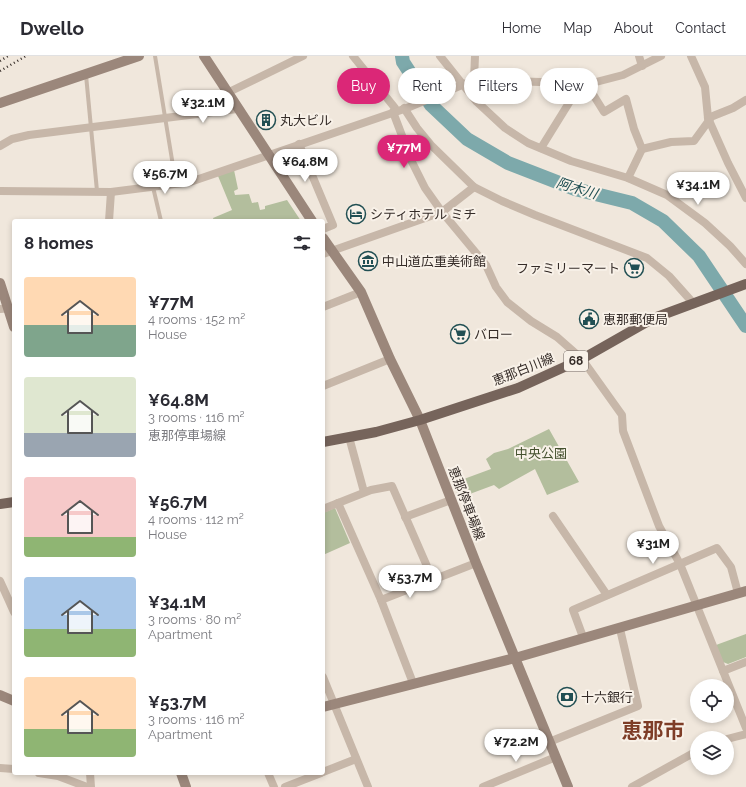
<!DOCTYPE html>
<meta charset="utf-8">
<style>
:root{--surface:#fff;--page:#f7f7f7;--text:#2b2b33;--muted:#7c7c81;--line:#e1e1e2;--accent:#db2777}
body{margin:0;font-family:Raleway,"Noto Sans JP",sans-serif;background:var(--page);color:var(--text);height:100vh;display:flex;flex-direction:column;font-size:15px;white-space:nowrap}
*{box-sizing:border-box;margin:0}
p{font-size:13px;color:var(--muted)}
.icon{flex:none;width:22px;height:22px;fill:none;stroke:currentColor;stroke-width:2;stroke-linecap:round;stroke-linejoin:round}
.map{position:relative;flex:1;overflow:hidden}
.side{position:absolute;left:12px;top:163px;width:313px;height:556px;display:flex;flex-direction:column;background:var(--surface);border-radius:4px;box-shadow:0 2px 6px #0003}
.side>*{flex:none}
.guide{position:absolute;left:337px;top:12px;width:349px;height:36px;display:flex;gap:8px}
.tools{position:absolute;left:690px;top:623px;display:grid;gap:8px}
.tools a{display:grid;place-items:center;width:44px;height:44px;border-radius:50%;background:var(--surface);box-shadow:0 2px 6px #0003;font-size:20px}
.price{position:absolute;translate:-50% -34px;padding:0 9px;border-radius:14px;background:#fff;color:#222;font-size:13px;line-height:26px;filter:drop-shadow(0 1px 2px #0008)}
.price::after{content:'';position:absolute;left:50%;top:24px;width:12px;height:9px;margin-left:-6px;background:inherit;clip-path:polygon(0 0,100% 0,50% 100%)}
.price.current{background:var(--accent);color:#fff}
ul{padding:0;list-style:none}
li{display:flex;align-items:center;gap:12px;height:100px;padding:0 12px}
li span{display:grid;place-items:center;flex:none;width:112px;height:80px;border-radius:4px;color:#555}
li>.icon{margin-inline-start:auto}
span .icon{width:48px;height:48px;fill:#fffc;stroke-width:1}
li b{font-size:17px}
h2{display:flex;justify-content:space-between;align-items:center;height:48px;padding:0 12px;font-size:17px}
.chip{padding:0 14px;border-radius:18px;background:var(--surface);box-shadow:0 2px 6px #0003;font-size:14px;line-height:36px}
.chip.current{background:var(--accent);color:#fff}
header{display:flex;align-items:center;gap:24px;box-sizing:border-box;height:56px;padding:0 20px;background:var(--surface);border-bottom:1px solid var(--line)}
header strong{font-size:19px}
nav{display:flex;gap:22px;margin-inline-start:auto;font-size:14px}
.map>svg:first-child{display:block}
</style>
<header>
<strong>Dwello</strong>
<nav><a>Home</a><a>Map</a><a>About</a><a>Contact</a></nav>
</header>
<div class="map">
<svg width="746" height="731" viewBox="0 0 746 731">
<rect width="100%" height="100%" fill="#f0e7dc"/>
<!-- green -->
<g fill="#b3be9d">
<path d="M234,114L238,133L234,135L235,139L249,138L252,147L258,146L260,154L265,153V150L287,144L301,165H214L213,162L232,154L218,120Z"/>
<path d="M549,373L579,426L547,439L535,413L499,433L494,429L459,442L453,427L491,413L486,403L494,397L508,393Z"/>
<path d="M335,452L350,487L323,499V457Z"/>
<path d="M746,578V601L728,608L723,606L716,589Z"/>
</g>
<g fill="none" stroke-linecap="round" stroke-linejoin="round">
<!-- river -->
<path stroke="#7da9ab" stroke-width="14" d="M402,0L403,6L431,49L467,83L508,107L575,133L632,147L663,165L699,200L746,270"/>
<!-- lane -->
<g stroke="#c7b7a9" stroke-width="4">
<path d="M155,0L176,128"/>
<path d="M86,19L97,135"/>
<path d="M153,131L161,165"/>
</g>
<!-- street -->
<g stroke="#c7b7a9" stroke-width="8">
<path d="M353,0L395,52L393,56L412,106L425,132L442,156L486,209L496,231L507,246L531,265L557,281L582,303L622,359L623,375L659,470L680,508L746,672"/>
<path d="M440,0L476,45L505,72L528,87L571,105L628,122L667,139L705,167L730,190L746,208"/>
<path d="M639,0L642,10"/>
<path d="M691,0L705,31L708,62L728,107L746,142"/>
<path d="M474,24L475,0"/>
<path d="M586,27L604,56L626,43L634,73L642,93L628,122"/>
<path d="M229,36L303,0"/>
<path d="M404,52L417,72L431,89L474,131L502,145L535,159L647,202L669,220L694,248"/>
<path d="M708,62L733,52L746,44"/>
<path d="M299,88L333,169L323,173"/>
<path d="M0,90L12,83L29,79L237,53"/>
<path d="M541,92L572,42L573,27"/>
<path d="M642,93L671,86L694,85L710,63"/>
<path d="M0,135L111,136L190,126L407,52L474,24L573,27L596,26L623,19L661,0"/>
<path d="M109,165L111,136"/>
<path d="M323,198L442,156L474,131"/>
<path d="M323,251L361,236"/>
<path d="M0,253L14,252"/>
<path d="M323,330L390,303"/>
<path d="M349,381L364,436"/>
<path d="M338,447L381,544L413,627"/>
<path d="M323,453L371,434L392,430L433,524"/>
<path d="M553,460L607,539"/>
<path d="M405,461L451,444"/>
<path d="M0,525L14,556"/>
<path d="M381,544L476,507"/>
<path d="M583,581L573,554L717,492L731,511L738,537"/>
<path d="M723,615L746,606"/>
<path d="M323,621L368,731"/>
<path d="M727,683L746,678"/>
<path d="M549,686L638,650L620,573"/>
<path d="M0,712L14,713"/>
<path d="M323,716L356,703"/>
<path d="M39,717L58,720L87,731"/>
<path d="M90,717L91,731"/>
<path d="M268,717L274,731"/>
<path d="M285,731L321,717"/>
<path d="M483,731L556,701"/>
<path d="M632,731L697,695"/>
</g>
<!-- secondary -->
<g stroke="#9b877b" stroke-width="10">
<path d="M204,0L312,165"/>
<path d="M0,47L139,0"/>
<path d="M323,182L361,236L390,303L420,364L476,507L568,731"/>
<path d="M0,227L14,271"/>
<path d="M0,639L14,645"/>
<path d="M323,651L515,602L746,535"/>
<path d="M181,717L186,731"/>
</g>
<!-- primary -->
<g stroke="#76645b" stroke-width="10">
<path d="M323,386L376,376L420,364L518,332L582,303L654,262L746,228"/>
<path d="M0,448L14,446"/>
</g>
<!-- rail -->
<g stroke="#352c28" stroke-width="2.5" stroke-dasharray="1 3" stroke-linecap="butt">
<path d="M0,5L8,0"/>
<path d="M0,15L26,0"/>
</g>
</g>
<!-- icons -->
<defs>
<symbol id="building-ring" viewBox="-11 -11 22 22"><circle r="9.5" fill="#f8f1e8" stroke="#214f53" stroke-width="1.5"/><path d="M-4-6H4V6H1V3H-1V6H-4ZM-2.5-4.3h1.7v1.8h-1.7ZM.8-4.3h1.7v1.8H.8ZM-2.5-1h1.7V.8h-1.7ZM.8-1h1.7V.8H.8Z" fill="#214f53"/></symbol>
<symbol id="hotel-ring" viewBox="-11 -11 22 22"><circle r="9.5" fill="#f8f1e8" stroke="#214f53" stroke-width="1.5"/><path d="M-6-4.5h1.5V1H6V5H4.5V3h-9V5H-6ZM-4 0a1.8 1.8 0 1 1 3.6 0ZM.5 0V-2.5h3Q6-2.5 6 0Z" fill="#214f53"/></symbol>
<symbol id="museum-ring" viewBox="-11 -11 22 22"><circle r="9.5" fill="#f8f1e8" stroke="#214f53" stroke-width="1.5"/><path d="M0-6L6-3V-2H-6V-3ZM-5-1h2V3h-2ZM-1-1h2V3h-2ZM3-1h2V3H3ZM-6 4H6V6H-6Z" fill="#214f53"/></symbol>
<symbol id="supermarket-ring" viewBox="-11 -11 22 22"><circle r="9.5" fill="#f8f1e8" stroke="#214f53" stroke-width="1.5"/><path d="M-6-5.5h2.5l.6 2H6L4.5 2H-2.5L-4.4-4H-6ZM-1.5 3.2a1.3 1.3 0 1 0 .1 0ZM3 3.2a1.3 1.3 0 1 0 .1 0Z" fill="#214f53"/></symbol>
<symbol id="civic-ring" viewBox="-11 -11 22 22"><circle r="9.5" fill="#f8f1e8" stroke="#214f53" stroke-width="1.5"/><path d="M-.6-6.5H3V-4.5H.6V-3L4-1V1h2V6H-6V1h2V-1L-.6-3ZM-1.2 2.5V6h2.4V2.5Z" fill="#214f53"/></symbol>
<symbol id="bank-ring" viewBox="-11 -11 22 22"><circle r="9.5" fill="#f8f1e8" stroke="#214f53" stroke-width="1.5"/><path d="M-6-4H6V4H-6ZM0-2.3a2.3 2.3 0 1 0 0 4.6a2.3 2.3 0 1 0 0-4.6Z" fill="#214f53"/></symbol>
</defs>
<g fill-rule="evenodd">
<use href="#building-ring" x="255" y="53" width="22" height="22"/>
<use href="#hotel-ring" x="345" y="147" width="22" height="22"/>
<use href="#museum-ring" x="357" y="194" width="22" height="22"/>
<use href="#supermarket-ring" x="623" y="201" width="22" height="22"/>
<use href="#civic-ring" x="578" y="252" width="22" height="22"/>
<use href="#supermarket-ring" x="449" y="267" width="22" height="22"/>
<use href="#bank-ring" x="556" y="630" width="22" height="22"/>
</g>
<g text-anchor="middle" stroke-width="4" stroke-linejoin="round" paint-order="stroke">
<!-- shield labels -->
<rect fill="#f8f1e8" stroke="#706762" stroke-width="1" x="564" y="295" width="24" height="20" rx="3"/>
<g font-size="12" font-weight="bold" fill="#352c28">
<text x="576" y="309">68</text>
</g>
<!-- poi labels -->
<g font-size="13" fill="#352c28" stroke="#f8f1e8" text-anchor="start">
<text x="280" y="69">丸大ビル</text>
<text x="370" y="163">シティホテル ミチ</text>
<text x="382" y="210">中山道広重美術館</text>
<text x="620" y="217" text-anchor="end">ファミリーマート</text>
<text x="603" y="268">恵那郵便局</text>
<text x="474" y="283">バロー</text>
<text x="581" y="646">十六銀行</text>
</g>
<!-- street labels -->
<g font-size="13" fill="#352c28" stroke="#f8f1e8">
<text transform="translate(523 313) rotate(-22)" y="5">恵那白川線</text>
<text transform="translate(467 447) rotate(69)" y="5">恵那停車場線</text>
</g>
<!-- park labels -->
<g font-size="13" fill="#44512e" stroke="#f8f1e8">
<text x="541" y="402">中央公園</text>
</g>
<!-- water labels -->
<g font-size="14" font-style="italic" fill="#214f53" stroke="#f8f1e8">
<text transform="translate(577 132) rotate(17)" y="5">阿木川</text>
</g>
<!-- town labels -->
<g font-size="21" font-weight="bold" fill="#7e3d27" stroke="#f8f1e8">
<text x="653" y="682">恵那市</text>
</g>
</g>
</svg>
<div class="tools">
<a><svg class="icon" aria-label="locate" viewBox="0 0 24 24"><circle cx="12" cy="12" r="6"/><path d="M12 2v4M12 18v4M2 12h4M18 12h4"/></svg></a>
<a><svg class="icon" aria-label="layers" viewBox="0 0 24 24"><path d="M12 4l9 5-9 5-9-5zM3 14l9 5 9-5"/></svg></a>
</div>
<b class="price" style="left:203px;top:68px">¥32.1M</b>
<b class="price current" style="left:404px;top:113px">¥77M</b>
<b class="price" style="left:305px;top:127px">¥64.8M</b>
<b class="price" style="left:165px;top:139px">¥56.7M</b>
<b class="price" style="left:698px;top:150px">¥34.1M</b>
<b class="price" style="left:653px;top:509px">¥31M</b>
<b class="price" style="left:410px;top:543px">¥53.7M</b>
<b class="price" style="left:516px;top:707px">¥72.2M</b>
<div class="guide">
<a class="chip current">Buy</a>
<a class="chip">Rent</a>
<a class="chip">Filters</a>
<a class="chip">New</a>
</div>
<section class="side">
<h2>8 homes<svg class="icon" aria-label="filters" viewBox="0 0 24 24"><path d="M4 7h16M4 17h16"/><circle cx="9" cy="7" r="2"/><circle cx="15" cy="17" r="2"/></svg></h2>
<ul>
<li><span style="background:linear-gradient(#ffd9b3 60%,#7fa58c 0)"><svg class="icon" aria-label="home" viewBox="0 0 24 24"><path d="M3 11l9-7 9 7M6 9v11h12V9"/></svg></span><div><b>¥77M</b><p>4 rooms · 152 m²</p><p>House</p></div></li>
<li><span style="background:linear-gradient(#dfe7d0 70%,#9aa5b1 0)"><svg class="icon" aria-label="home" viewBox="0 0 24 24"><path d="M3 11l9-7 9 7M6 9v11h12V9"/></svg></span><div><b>¥64.8M</b><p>3 rooms · 116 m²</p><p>恵那停車場線</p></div></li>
<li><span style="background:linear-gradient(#f6c9c9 75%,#8fb573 0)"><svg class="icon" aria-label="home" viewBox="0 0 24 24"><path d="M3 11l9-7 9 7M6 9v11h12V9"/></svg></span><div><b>¥56.7M</b><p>4 rooms · 112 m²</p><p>House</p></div></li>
<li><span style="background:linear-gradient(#a9c7e8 65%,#8fb573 0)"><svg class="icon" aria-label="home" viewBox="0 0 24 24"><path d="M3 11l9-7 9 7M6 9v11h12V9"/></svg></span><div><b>¥34.1M</b><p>3 rooms · 80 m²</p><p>Apartment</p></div></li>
<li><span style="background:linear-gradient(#ffd9b3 65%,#8fb573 0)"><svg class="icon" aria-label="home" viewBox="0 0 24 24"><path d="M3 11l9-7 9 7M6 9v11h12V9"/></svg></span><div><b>¥53.7M</b><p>3 rooms · 116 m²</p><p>Apartment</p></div></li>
</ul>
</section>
</div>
